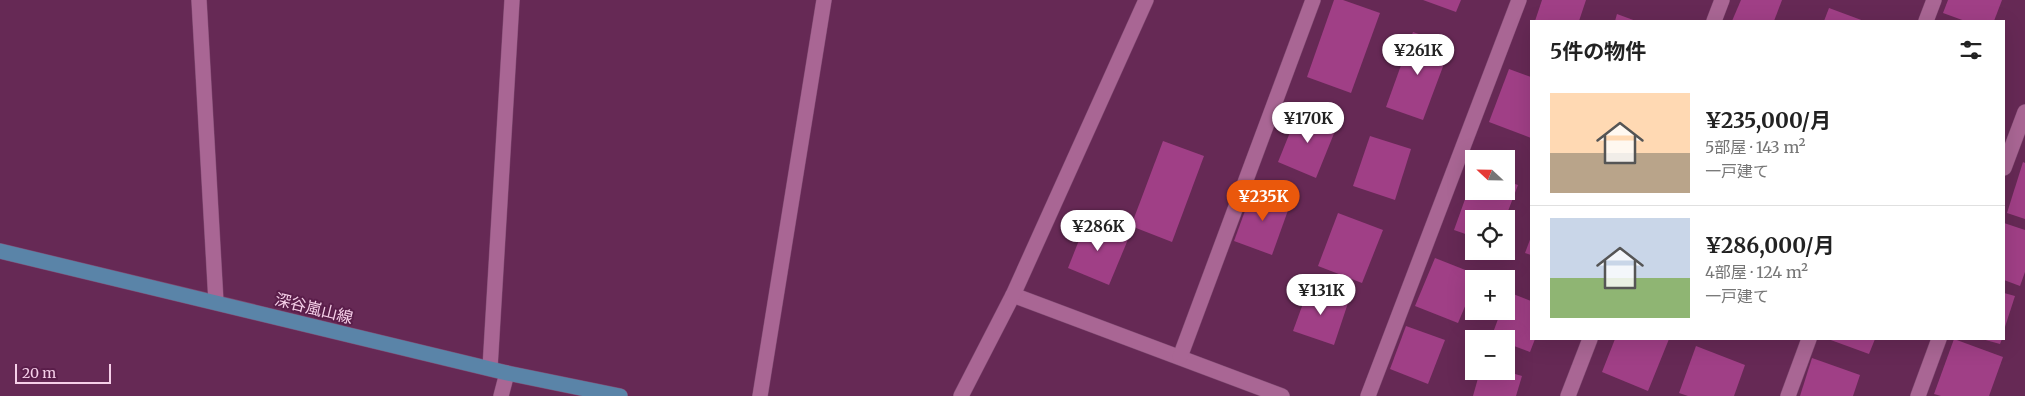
<!DOCTYPE html>
<html lang="ja">
<meta charset="utf-8">
<style>
:root{--surface:#fff;--page:#f2f2f2;--text:#222;--muted:#767676;--line:#e0e0e0;--accent:#ea580c}
body{margin:0;font-family:Merriweather,"Noto Sans JP",serif;background:var(--page);color:var(--text);height:100vh;display:flex;flex-direction:column;font-size:19px;white-space:nowrap}
*{box-sizing:border-box;margin:0}
p{font-size:16px;color:var(--muted)}
.icon{flex:none;width:28px;height:28px;fill:none;stroke:currentColor;stroke-width:2;stroke-linecap:round;stroke-linejoin:round}
.map{position:relative;flex:1;overflow:hidden}
.details{position:absolute;left:1530px;top:20px;width:475px;height:320px;display:flex;flex-direction:column;background:var(--surface);border-radius:0px;box-shadow:0 5px 20px #0002}
.details>*{flex:none}
.needle{width:32px;rotate:292deg}
.tools{position:absolute;left:1465px;top:150px;display:grid;gap:10px}
.tools a{display:grid;place-items:center;width:50px;height:50px;border-radius:0px;background:var(--surface);box-shadow:0 5px 20px #0002;font-size:25px}
.scale{position:absolute;left:15px;bottom:12px;width:96px;box-sizing:border-box;padding-left:5px;border:2px solid #f6d0e9;border-top:0;font-size:14px;line-height:18px;white-space:nowrap;color:#f6d0e9;-webkit-text-stroke:4px #5a1e4a;paint-order:stroke}
.price{position:absolute;translate:-50% -42px;padding:0 11px;border-radius:18px;background:#fff;color:#222;font-size:16px;line-height:32px;filter:drop-shadow(0 1px 2px #0008)}
.price::after{content:'';position:absolute;left:50%;top:30px;width:15px;height:11px;margin-left:-8px;background:inherit;clip-path:polygon(0 0,100% 0,50% 100%)}
.price.selected{background:var(--accent);color:#fff}
ul{padding:0;list-style:none}
li{display:flex;align-items:center;gap:15px;height:125px;padding:0 20px}
li+li{border-top:1px solid var(--line)}
li span{display:grid;place-items:center;flex:none;width:140px;height:100px;border-radius:0px;color:#555}
li>.icon{margin-inline-start:auto}
span .icon{width:60px;height:60px;fill:#fffc;stroke-width:1}
li b{font-size:21px}
h2{display:flex;justify-content:space-between;align-items:center;height:60px;padding:0 20px;font-size:21px}
.map>svg:first-child{display:block}
</style>
<div class="map">
<svg width="2025" height="396" viewBox="0 0 2025 396">
<rect width="100%" height="100%" fill="#662955"/>
<!-- building -->
<g fill="#a03f86">
<path d="M1334,0H1343L1380,13L1351,93L1307,77Z"/>
<path d="M1423,0H1461L1456,12Z"/>
<path d="M1542,0H1586L1579,21H1535Z"/>
<path d="M1741,0H1782L1774,21H1732Z"/>
<path d="M1948,0H2002L1994,21H1965L1943,13Z"/>
<path d="M1829,8L1864,21H1824Z"/>
<path d="M1617,14L1636,21H1615Z"/>
<path d="M1413,32L1451,45L1423,120L1386,107Z"/>
<path d="M1509,69L1531,77V138L1489,122Z"/>
<path d="M1299,110L1337,126L1316,178L1278,162Z"/>
<path d="M1370,136L1411,149L1395,200L1353,186Z"/>
<path d="M1163,141L1204,156L1172,242L1131,226Z"/>
<path d="M2023,162L2025,163V219L2007,213Z"/>
<path d="M1473,177L1474,191H1506V181L1518,185L1505,219H1474V237L1454,230Z"/>
<path d="M1253,189L1291,202L1272,255L1234,241Z"/>
<path d="M1338,213L1383,230L1362,283L1318,266Z"/>
<path d="M1087,220L1129,237L1109,285L1068,268Z"/>
<path d="M2004,223L2025,230V272L2020,286L2004,280Z"/>
<path d="M1531,237V255L1525,253Z"/>
<path d="M1435,258L1478,275L1474,279V285L1458,323L1415,306Z"/>
<path d="M1309,287L1349,300L1334,345L1293,331Z"/>
<path d="M1508,292L1531,301V339H1535L1530,352L1506,343V339L1491,338L1501,311H1506Z"/>
<path d="M2004,293L2015,296L2004,330Z"/>
<path d="M1406,326L1445,340L1428,384L1390,369Z"/>
<path d="M1615,339H1669L1648,391L1602,372Z"/>
<path d="M1828,339H1875L1869,354Z"/>
<path d="M1954,339L2003,357L1989,396H1941L1934,394Z"/>
<path d="M1982,339H2002L2000,344Z"/>
<path d="M1696,346L1745,365L1734,396H1688L1679,393Z"/>
<path d="M1812,358L1860,375L1853,396H1800Z"/>
<path d="M1480,371H1505L1522,376L1516,396H1473Z"/>
</g>
<g fill="none" stroke-linecap="round" stroke-linejoin="round">
<defs>
<g id="minor">
<path d="M199,0L216,302"/>
<path d="M1714,21L1722,0"/>
<path d="M1926,21L1934,0"/>
<path d="M2004,168L2025,112"/>
<path d="M1013,295L1282,396"/>
<path d="M1180,357L1313,0"/>
<path d="M490,368L512,0"/>
<path d="M501,396L507,373"/>
<path d="M760,396L824,0"/>
<path d="M961,396L1013,295L1146,0"/>
<path d="M1368,396L1519,0"/>
<path d="M1568,396L1590,339"/>
<path d="M1788,396L1809,339"/>
<path d="M1918,396L1939,339"/>
</g>
<path id="major" d="M0,251L507,373L620,396"/>
</defs>
<!-- minor casing -->
<use href="#minor" stroke="#804b72" stroke-width="16"/>
<!-- major casing -->
<use href="#major" stroke="#804b72" stroke-width="16"/>
<!-- minor -->
<use href="#minor" stroke="#a96694" stroke-width="15"/>
<!-- major -->
<use href="#major" stroke="#5a84a8" stroke-width="15"/>
</g>
<g text-anchor="middle" stroke-width="4" stroke-linejoin="round" paint-order="stroke">
<!-- street labels -->
<g font-size="16" fill="#f6d0e9" stroke="#5a1e4a">
<text transform="translate(314 308) rotate(14)" y="6">深谷嵐山線</text>
</g>
</g>
</svg>
<div class="tools">
<a><svg class="needle" viewBox="-14 -14 28 28"><path d="M0-13l5 13h-10z" fill="#e53935"/><path d="M0 13l5-13h-10z" fill="#767676"/></svg></a>
<a><svg class="icon" aria-label="locate" viewBox="0 0 24 24"><circle cx="12" cy="12" r="6"/><path d="M12 2v4M12 18v4M2 12h4M18 12h4"/></svg></a>
<a>+</a>
<a>−</a>
</div>
<div class="scale">20 m</div>
<b class="price" style="left:1418px;top:76px">¥261K</b>
<b class="price" style="left:1308px;top:144px">¥170K</b>
<b class="price selected" style="left:1263px;top:222px">¥235K</b>
<b class="price" style="left:1098px;top:252px">¥286K</b>
<b class="price" style="left:1321px;top:316px">¥131K</b>
<section class="details">
<h2>5件の物件<svg class="icon" aria-label="filters" viewBox="0 0 24 24"><path d="M4 7h16M4 17h16"/><circle cx="9" cy="7" r="2"/><circle cx="15" cy="17" r="2"/></svg></h2>
<ul>
<li><span style="background:linear-gradient(#ffd9b3 60%,#b9a48a 0)"><svg class="icon" aria-label="home" viewBox="0 0 24 24"><path d="M3 11l9-7 9 7M6 9v11h12V9"/></svg></span><div><b>¥235,000/月</b><p>5部屋 · 143 m²</p><p>一戸建て</p></div></li>
<li><span style="background:linear-gradient(#c9d6e8 60%,#8fb573 0)"><svg class="icon" aria-label="home" viewBox="0 0 24 24"><path d="M3 11l9-7 9 7M6 9v11h12V9"/></svg></span><div><b>¥286,000/月</b><p>4部屋 · 124 m²</p><p>一戸建て</p></div></li>
</ul>
</section>
</div>
